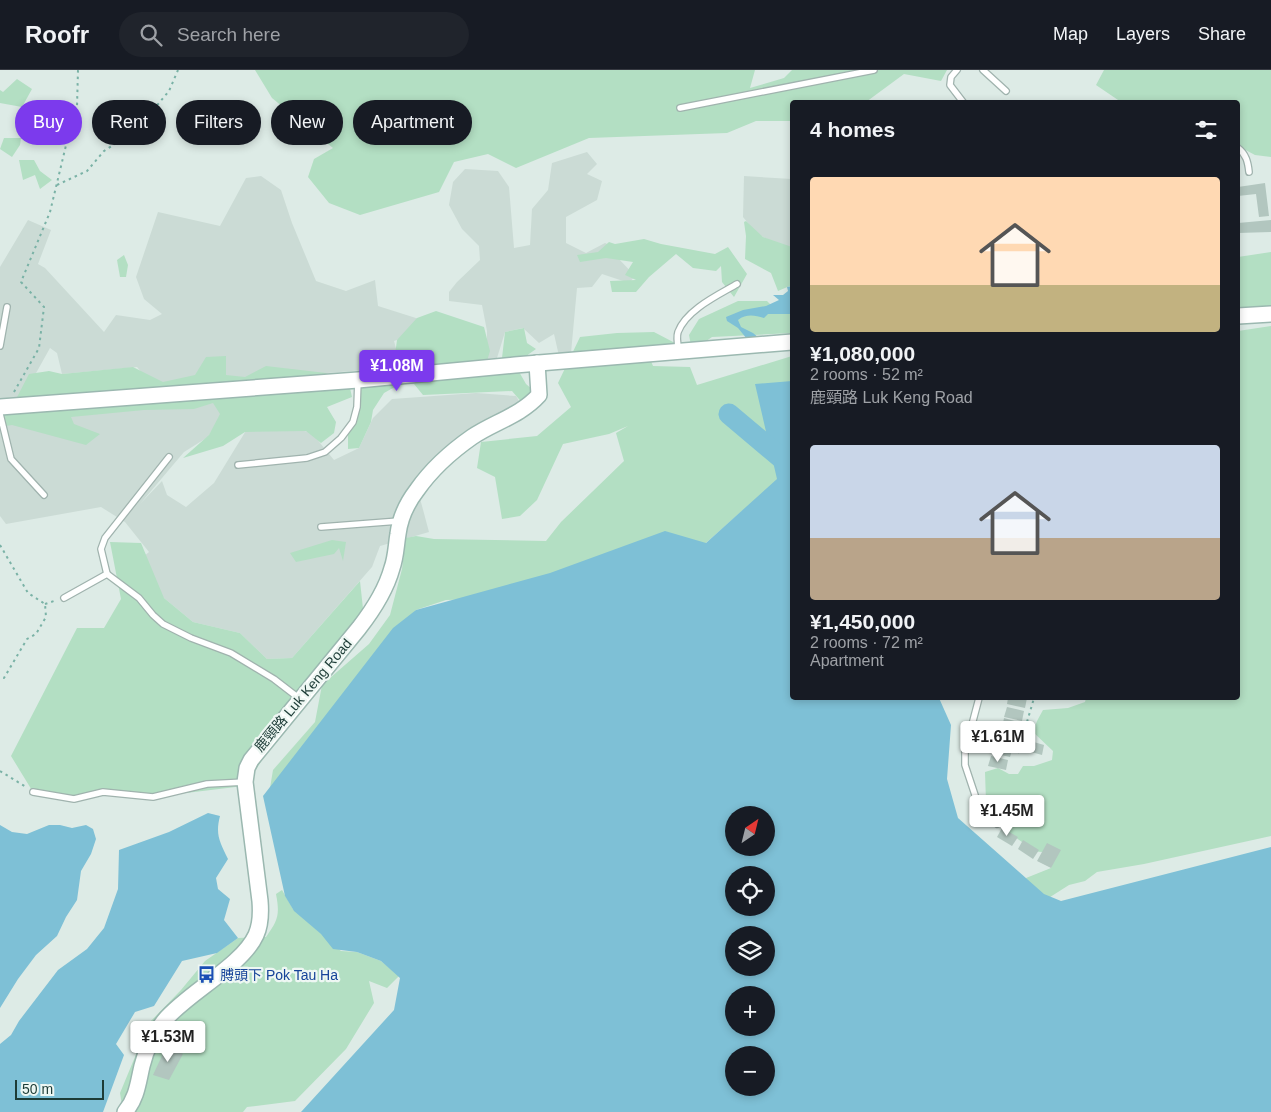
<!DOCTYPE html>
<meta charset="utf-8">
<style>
:root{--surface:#171b24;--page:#20242c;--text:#f1f3f6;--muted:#9ea1a6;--line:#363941;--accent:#7c3aed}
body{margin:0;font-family:Helvetica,"Noto Sans SC",sans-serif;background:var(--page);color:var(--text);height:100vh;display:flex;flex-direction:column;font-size:19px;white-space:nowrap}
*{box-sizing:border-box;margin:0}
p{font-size:16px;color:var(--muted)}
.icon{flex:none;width:28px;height:28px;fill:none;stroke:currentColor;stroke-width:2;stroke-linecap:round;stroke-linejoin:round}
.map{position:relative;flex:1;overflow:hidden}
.panel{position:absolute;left:790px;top:30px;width:450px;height:600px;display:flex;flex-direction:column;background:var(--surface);border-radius:5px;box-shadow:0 2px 8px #0003}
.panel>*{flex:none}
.guide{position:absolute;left:15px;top:30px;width:475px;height:45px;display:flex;gap:10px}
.needle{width:32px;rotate:35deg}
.controls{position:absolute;left:725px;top:736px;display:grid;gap:10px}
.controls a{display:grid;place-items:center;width:50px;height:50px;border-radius:50%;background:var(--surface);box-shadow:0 2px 8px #0003;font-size:25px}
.scale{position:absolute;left:15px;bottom:12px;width:89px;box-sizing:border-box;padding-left:5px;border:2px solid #1d3c37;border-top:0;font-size:14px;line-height:18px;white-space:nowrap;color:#1d3c37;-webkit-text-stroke:4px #eef7f3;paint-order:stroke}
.price{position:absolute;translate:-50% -42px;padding:0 11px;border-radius:5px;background:#fff;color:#222;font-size:16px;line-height:32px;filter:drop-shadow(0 1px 2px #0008)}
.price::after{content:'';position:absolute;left:50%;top:30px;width:15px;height:11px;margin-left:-8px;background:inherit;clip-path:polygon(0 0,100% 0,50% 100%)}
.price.on{background:var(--accent);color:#fff}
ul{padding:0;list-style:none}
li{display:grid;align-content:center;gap:10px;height:265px;padding:0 20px}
li span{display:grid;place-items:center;height:155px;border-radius:5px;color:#555}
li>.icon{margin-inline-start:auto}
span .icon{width:90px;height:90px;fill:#fffc;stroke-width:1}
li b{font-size:21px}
h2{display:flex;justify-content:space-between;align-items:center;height:60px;padding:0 20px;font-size:21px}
.chip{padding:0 18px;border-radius:22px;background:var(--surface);box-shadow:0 2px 8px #0003;font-size:18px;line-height:45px}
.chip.on{background:var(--accent);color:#fff}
header{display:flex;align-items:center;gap:30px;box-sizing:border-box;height:70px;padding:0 25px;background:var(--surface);border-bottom:1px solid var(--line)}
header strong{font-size:24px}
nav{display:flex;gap:28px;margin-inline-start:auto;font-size:18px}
.search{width:350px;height:45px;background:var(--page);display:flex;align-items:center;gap:12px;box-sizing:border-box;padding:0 18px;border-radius:28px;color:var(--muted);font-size:19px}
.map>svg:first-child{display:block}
</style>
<header>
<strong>Roofr</strong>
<div class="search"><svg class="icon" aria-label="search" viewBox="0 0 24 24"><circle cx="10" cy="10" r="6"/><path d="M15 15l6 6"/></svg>Search here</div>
<nav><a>Map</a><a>Layers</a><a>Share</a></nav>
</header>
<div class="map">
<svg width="1271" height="1042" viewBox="0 0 1271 1042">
<rect width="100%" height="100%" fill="#ddebe6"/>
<!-- built -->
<g fill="#cbdbd5">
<path d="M587,82L597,94L587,104L602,111L597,130L566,147V173L586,183L605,173L618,179V188L635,206L629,213L602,204L592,217L577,218L571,283L559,286L554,264L539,273L523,258L505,262L497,288L487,289V261L482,235L449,231V222L457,212L480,190L479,176L462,159L449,135L453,112L465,99L498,101L509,117L514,178L530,175L532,139L548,120L552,93Z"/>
<path d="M261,106L281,120L292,153L316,211L346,221L375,210L378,236L438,255L394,271L401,297L154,317L137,297L62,304L57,283L50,278L21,330L0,333V197L28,150L51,160L38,194L45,198L104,262L116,245L150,250L162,244L144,229L136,207L158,142L220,156L246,108Z"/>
<path d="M744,106L792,109V177L782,176L757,164L743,147Z"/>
<path d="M476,323L516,326L524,339L462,374L418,421L429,462L380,476L372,497L292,588L267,589L240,563L193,552L164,528L125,502L149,482L125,452L101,437L6,454L0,446V353L231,331L208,367L184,382L140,434L162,411L167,425L186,437L214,413L247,359L271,356L311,362L334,390L359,378L373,348L392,329Z"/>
</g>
<!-- green -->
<g fill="#b3dfc3">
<path d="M255,0H755L750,18L784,8L792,0H947L941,11L904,4L866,32H792V51H756L727,63L589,68L516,98L488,84L454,92L439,122L360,145L329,133L308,107L314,89L333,78L272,28Z"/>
<path d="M1104,0H1271V87L1255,85L1238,76V32H1121L1096,15Z"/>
<path d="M17,9L32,19L22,37L0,33V20L3,22Z"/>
<path d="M58,30L67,34L70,41L63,62L52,66L53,46H43L46,37H52Z"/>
<path d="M4,68H21L20,75L12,87L0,79Z"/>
<path d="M19,90H34L40,101L52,110L40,119L35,105L23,110Z"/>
<path d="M746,151L763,167L792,177V215L778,221L771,203L745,189L746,166L744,152Z"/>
<path d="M644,169L661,174L715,184L728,177L747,204L734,227L722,212L721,196L716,201L693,198L676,184L649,207L636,222H612L610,211L636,210L625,205L633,192L606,188L580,192L577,185L598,182L609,172L615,174Z"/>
<path d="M1271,182V251L1238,240V187Z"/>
<path d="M124,185L128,195L126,207H120L117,190Z"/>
<path d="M738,231H767L780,244H792V263L712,267L692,281L689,265L699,249Z"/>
<path d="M436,241L484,257L490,281L487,291L466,292L444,298H405L394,292L397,270L417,248Z"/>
<path d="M1271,256V766L1144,794L1097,802L1085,811L1069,815L1047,829L1027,819L1026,808L1051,798L1054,783L1030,781L1022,772L1002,758L1007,754L991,744L986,732L985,702L998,698L1009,704H1018L1023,696H1034L1052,690L1053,681L1033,662L1037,651L1043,640L1068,638L1085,632L1086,628H1238V261Z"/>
<path d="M524,258L527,273L536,279L519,291H503L502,288L505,262Z"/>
<path d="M654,262L675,273L648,284L653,296L690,297L697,315L792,286V311H790L792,312V412L742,441L699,479L481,529L446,530L416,540L269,724L273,700L315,652L322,615L369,574L390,545L402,499L406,468L416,466L434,469L546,471L561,452L624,391L616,363L628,356L609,364L563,374L537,430L520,446L502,449L495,407L477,398L481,372L537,366L571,337L558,313L580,267L617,263Z"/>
<path d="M226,286V305L245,307L266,296L326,303L343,311L350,318L352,327L327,337L336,352L334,363L321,373L306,361L245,362L223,376L183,388L209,365L220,344L213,333L194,339L144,340L71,347L74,354L100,364L86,375L12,355L0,357V338L15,331L29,304L49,301L62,304L133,297L163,312L195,305L206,287Z"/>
<path d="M518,300L526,314L539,325L524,335L512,321L423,325L414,314L402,313L384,323L373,340L371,352L359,378L348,379V355L357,334L361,314Z"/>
<path d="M332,470L346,472L343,491L339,478L334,484L296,492L290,483Z"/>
<path d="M110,472L141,473L164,528L193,552L240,563L267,589L292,588L360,511L364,548L300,631L255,701L252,715L153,727L103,722L68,728L33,722L11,686L77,558H104L121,529Z"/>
<path d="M282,820L293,839L341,881L357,882L381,891L399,906L387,918L369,911L374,933L346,979L295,1031L247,1037L243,1042H123L120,1023L149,953L181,920L205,891L238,868L266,867C278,850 280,845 276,824Z"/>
</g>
<!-- water -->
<g fill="#7ec0d6" fill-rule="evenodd">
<path d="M792,216V244H768L764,248C754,245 746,244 738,250L741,257L753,263L759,268L747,269L738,258L727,251L726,247L743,240L766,236L779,230L773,225H783L788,221L787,217Z"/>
<path d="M792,311V628H939L951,655L947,709L958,748L1044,824L1061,831L1271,777V1042H301L394,940L400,908L381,891L357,882L333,879L321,864L294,841L285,826L263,726L393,558L416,540L550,503L665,461L706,473L777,409L755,314ZM734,745H766V778H734ZM734,805H766V838H734ZM734,865H766V898H734ZM734,925H766V958H734ZM734,985H766V1018H734Z"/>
<path d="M208,743L220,746C215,765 220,772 228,789L216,808L218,819L230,829L224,850L238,868L217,883L182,891L154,936L135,942L116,974L124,985L103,1042H0V974L11,965L19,951L58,900L87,879L104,858L118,819L119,780L169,762Z"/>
<path d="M0,755L12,762L27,764L49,755H60L72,758L86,755L93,759L96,769L91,784L81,801L77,830L66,847L57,866L36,885L18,909L0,938Z"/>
</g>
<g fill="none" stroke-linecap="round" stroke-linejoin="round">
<!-- river -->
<path stroke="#7ec0d6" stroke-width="21" d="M729,344L792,397"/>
</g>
<!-- building -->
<g fill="#b2c6bf">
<path d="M1265,113L1269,146L1259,147L1256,124L1238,126V117Z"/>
<path d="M1271,150V162L1238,163V153Z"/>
<path d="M1008,628H1027L1025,638L1007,634Z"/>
<path d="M1007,637L1024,641L1022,651L1004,647Z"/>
<path d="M1004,648L1022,653L1020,663L1002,658Z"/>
<path d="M998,661L1015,665L1013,675L995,671Z"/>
<path d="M1027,670L1044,675L1042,685L1024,680Z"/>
<path d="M995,673L1013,677L1010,687L992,683Z"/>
<path d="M991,686L1008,690L1006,700L988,696Z"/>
<path d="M1002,758L1018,767L1012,776L997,767Z"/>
<path d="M1023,770L1039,780L1033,789L1018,779Z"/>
<path d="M1047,773L1061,780L1051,798L1037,791Z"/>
<path d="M167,975L183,984L169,1010L153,1005Z"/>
</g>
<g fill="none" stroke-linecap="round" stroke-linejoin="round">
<defs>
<g id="lane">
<path d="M957,0L951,7L950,15L963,32"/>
<path d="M983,0L1006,21"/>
<path d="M680,38L874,0"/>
<path d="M1238,78C1246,84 1248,92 1249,102"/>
<path d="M0,276L7,237"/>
<path d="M679,282C678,276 676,268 678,262C686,240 718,225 737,214"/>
<path d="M0,344L11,389L44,425"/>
<path d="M238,395L307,388L325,382L341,368L353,352L357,337L358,310"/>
<path d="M321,457L399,451"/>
<path d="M107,504L101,479L105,468L169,387"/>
<path d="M64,528L107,504L139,528L153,545L163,554L191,568L231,583L274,609L300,629"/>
<path d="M979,628L965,681V695L977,731L982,741L997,754"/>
<path d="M33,722L74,729L103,722L153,727L207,714L245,712"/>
</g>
<g id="secondary">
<path d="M1238,246L1271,244"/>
<path d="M0,337L358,310L515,295L792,272"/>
<path d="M125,1042C137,1028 138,1013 142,996C146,980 153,964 164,951C187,923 242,896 256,865C261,854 261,843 260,831L245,712L247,698L251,690L359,558C373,540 386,520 392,498C396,487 396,476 398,464C400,448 407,433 417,420C431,400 452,381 472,367C494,352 520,346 539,325L537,293"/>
</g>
</defs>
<!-- lane casing -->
<use href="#lane" stroke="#a0b3ae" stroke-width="8"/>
<!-- secondary casing -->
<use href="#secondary" stroke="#9bb8b0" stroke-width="18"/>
<!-- path -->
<g stroke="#7ab2a6" stroke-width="2" stroke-dasharray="2.5 4" stroke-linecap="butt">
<path d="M57,115L87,101L104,81L130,64L154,39L169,21L178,0"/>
<path d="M14,322L39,278L44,237L21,212L50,142L68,67L77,37L78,0"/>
<path d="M0,475L28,523L45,534L46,547L36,564L27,569L4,608H0"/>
<path d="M45,534L57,530"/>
<path d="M1018,683L1034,628"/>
<path d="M0,701L26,717"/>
</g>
<!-- lane -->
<use href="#lane" stroke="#fff" stroke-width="5.5"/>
<!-- secondary -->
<use href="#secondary" stroke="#fff" stroke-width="15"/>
</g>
<!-- icons -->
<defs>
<symbol id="bus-bare" viewBox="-9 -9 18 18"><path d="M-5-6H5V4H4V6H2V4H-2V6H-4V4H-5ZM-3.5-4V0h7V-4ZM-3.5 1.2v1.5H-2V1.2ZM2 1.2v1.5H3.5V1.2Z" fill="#1a4fb4" stroke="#eef7f3" stroke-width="2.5" paint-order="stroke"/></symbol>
</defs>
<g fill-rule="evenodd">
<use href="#bus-bare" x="194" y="892" width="25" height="25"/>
</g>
<g text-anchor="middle" stroke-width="4.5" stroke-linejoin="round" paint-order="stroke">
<!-- street labels -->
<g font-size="14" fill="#1d3c37" stroke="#eef7f3">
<text transform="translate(303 625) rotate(-50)" y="5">鹿頸路 Luk Keng Road</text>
</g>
<!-- transit labels -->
<g font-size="14" fill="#164399" stroke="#eef7f3" text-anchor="start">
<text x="220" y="910">膊頭下 Pok Tau Ha</text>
</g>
</g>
</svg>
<div class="controls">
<a><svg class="needle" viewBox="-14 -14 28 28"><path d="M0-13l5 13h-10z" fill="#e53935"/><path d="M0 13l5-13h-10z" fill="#9ea1a6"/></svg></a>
<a><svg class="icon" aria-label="locate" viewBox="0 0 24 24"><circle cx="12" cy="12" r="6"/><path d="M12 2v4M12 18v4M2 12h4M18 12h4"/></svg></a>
<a><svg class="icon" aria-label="layers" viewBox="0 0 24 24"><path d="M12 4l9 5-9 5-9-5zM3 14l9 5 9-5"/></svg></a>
<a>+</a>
<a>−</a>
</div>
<div class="scale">50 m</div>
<b class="price on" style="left:397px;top:322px">¥1.08M</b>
<b class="price" style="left:998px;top:693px">¥1.61M</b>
<b class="price" style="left:1007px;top:767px">¥1.45M</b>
<b class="price" style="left:168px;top:993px">¥1.53M</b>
<div class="guide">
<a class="chip on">Buy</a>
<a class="chip">Rent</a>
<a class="chip">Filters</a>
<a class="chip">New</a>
<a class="chip">Apartment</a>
</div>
<section class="panel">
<h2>4 homes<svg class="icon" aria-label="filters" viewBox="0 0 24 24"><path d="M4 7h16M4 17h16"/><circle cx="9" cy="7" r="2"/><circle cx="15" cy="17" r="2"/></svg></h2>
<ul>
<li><span style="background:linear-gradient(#ffd9b3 70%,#c2b280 0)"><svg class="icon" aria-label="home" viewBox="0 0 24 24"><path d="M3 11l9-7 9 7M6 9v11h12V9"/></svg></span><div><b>¥1,080,000</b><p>2 rooms · 52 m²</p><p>鹿頸路 Luk Keng Road</p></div></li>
<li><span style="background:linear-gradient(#c9d6e8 60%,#b9a48a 0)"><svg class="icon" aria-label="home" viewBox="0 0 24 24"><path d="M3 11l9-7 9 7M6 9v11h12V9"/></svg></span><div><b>¥1,450,000</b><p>2 rooms · 72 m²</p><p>Apartment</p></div></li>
</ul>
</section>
</div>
